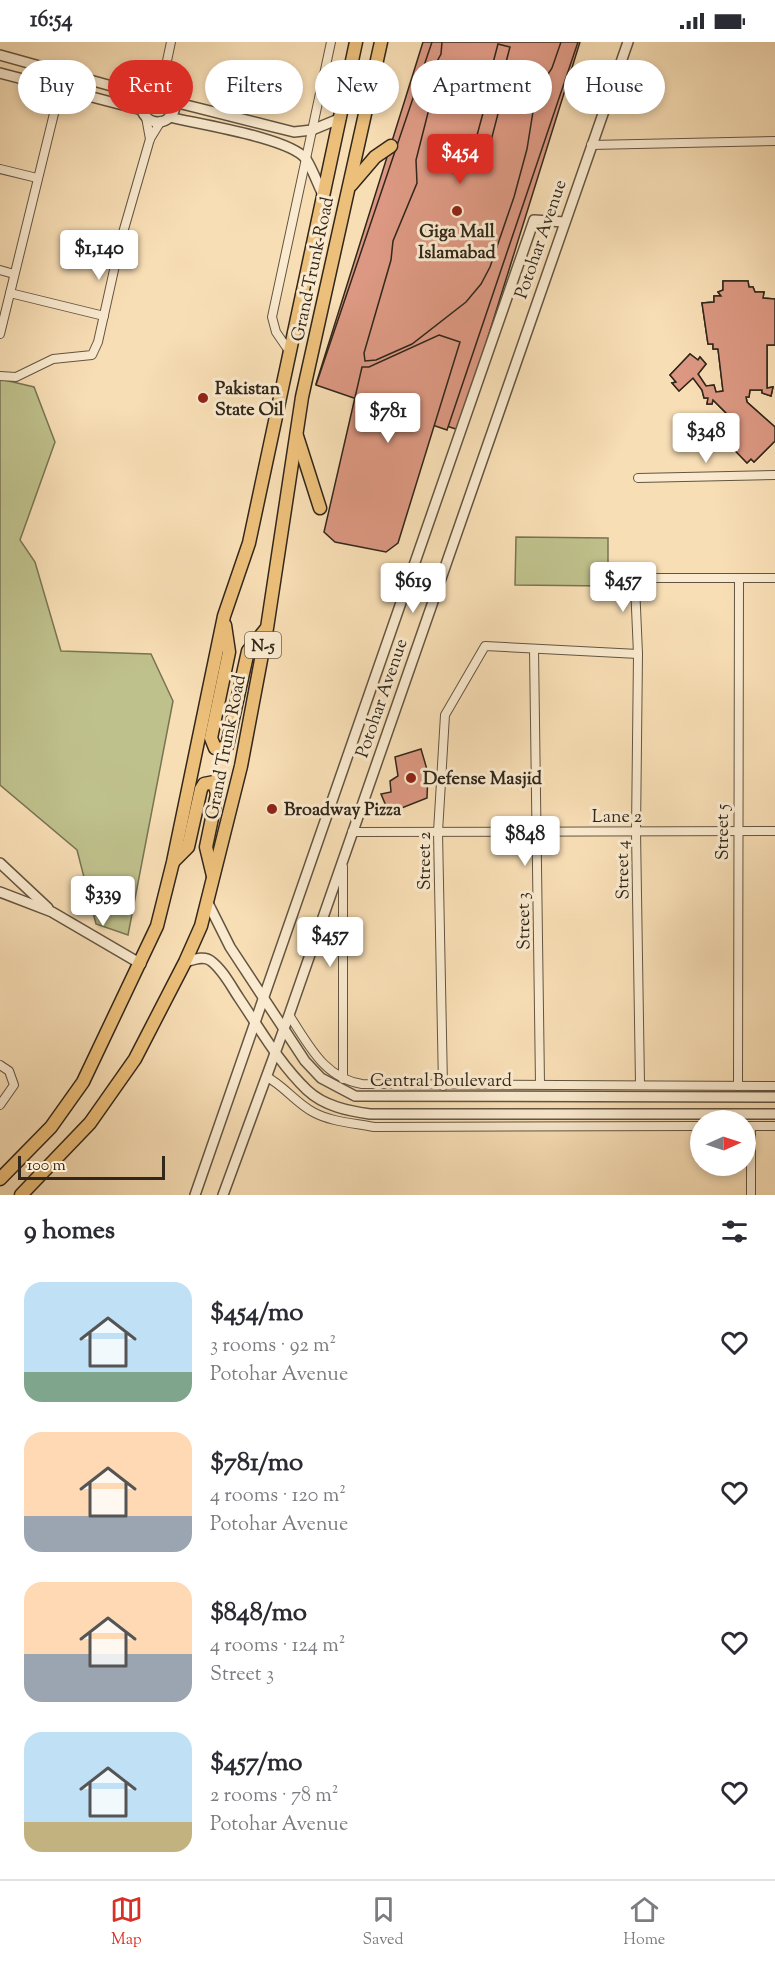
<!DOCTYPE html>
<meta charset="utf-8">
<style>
:root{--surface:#fff;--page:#f7f7f7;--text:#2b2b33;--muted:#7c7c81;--line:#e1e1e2;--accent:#d93025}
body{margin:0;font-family:"Sorts Mill Goudy",serif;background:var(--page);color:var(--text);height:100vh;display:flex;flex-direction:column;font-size:22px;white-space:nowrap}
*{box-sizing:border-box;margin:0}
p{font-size:20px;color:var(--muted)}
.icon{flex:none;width:33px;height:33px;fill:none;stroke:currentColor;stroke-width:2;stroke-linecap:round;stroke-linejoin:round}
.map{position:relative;height:1153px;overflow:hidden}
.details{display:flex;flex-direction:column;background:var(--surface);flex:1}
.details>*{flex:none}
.guide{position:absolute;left:18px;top:18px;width:740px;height:54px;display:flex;gap:12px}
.needle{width:39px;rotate:87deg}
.buttons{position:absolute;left:690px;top:1068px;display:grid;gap:12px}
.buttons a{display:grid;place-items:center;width:66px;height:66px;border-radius:50%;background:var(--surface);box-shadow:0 3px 9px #0003;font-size:30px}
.scale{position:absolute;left:18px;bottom:15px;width:147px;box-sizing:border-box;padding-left:6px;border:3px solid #31271b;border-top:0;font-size:16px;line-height:21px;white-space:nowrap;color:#31271b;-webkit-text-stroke:4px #faeacf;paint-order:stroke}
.price{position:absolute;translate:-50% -51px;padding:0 14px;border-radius:6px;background:#fff;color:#222;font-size:20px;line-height:39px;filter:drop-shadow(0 2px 3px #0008)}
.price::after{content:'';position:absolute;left:50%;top:36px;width:18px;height:14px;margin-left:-9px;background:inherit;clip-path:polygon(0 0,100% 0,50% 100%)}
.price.selected{background:var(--accent);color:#fff}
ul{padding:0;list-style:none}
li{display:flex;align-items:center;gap:18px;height:150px;padding:0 24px}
li span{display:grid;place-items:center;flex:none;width:168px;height:120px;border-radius:18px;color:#555}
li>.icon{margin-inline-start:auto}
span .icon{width:72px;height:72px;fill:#fffc;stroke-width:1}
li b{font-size:26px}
h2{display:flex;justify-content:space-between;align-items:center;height:72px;padding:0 24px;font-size:26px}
.tag{padding:0 21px;border-radius:27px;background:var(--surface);box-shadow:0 3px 9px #0003;font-size:21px;line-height:54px}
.tag.selected{background:var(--accent);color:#fff}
.status{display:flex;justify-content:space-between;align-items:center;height:42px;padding:0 30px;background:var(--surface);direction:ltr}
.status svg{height:16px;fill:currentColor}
.tabs{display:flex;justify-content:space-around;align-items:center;height:84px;border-top:2px solid var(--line);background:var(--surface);font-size:16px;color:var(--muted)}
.tabs a{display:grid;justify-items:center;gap:3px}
.tabs .selected{color:var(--accent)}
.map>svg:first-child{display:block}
</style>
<div class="status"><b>16:54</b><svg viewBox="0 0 49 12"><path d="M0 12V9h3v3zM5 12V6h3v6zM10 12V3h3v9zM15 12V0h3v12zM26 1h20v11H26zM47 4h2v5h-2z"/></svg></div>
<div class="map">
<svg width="775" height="1153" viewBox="0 0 775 1153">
<rect width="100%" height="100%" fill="#f8deb5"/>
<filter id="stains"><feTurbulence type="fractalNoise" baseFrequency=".00333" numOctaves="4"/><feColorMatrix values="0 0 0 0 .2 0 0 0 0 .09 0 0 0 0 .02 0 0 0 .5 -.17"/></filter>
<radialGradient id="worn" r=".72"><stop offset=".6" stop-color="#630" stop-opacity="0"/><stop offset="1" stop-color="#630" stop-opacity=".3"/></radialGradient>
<!-- green -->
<g fill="#bfc18c" stroke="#787454" stroke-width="1.5">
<path d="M0,337L34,345L55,400L20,498L35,520L61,609L151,612L173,659L128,893L96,882L77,808L0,743Z"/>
<path d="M516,495L608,496V544L515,543Z"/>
</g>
<!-- building -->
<g fill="#dc9882" stroke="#31271b" stroke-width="1.5" fill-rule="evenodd">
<path d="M423,0H580L459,388L316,342Z"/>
<path d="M432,0H578L447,388L316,343Z"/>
<path d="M442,0H561L552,26L536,51L527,107L514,155L490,225L481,242L466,260L412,302L376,318L365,319L364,311L391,218L393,199L417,141L416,118L431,59L428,46L430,32L441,12Z"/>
<path d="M498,2L510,5L500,43L488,40Z"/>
<path d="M486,60L500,64L484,126L469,123Z"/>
<path d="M438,100L462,106L455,131L431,125Z"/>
<path d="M723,239H748L749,245H753L755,250H764L763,256L775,257V303H767V346L773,345L771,354L762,351V348H750L749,355H746L747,360L775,385V399L754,420L751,417L747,421L718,391L728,373L713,358L712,362H707L708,356H704L702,348L693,336L679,349L672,341L676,340L670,333L690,312L698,318L700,315L706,322L698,332L706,344L714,343L716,350L723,349L718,307H713V302H708L702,261L714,260V254H721L718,250L723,248ZM747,262H759L760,296L750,299L752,323L736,324L734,300L732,297L723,298L721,264H730L735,267H741ZM742,349V362L736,368L734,365L731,369L718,355L725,354L724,350Z"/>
<path d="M723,239H748L749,245H753L755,250H764L763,256L775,257V303H767V346L773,345L771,354L762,351V348H750L749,355H746L747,360L775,385V399L754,420L751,417L747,421L718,391L728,373L713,358L712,362H707L708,356H704L702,348L693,336L679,349L672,341L676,340L670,333L690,312L698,318L700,315L706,322L698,332L706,344L714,343L716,350L723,349L718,307H713V302H708L702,261L714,260V254H721L718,250L723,248Z"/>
<path d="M439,293L460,300L398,501L386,510L335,500L324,490L362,325H369Z"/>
<path d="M421,707L428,731L427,756L389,771L381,752L391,750L390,739L398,734L395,715Z"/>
</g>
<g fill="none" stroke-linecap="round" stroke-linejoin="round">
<defs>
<g id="minor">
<path d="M154,46L164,33"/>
<path d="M168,50L164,33L171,0"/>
<path d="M146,75L150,97"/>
<path d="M591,103L775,99"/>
<path d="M0,127L37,136"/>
<path d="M0,228L14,232"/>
<path d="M10,251L104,274"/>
<path d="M0,292L60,47"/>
<path d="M289,309L276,290L272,275L331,0"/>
<path d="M0,334L16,335L53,317L92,313L98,300L120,201L150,97L161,79"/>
<path d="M638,436L775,433"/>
<path d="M534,607L540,1042"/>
<path d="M352,790L775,789"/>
<path d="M343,825V1037"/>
<path d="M289,973C309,1003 324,1036 362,1042L775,1044"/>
<path d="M0,1023L9,1029L14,1043L0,1063"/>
<path d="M267,1035C284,1044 296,1061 313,1070C331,1080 354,1081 374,1085L700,1084"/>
<path d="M640,1042L636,789L638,612L635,543L645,536H775"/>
<path d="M443,1044L438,790L445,673L485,604L638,612"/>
<path d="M738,1044L739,536"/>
<path d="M746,1084H775"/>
<path d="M751,1084V1153"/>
</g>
<g id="tertiary">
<path d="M0,13L144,53"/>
<path d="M0,31L142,68"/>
<circle cx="158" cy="63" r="17"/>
<path d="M174,60L294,90L312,88L341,76"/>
<path d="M169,75C198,82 290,96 306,117C313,128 318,143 324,155"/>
<path d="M0,821L48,866"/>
<path d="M0,850L52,870L141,922"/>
<path d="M208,861L230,905L305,1019L321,1036L355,1054L775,1055"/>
<path d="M185,920C193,918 204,913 211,919C223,928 231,944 239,956C260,987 279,1021 307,1048C324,1064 348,1069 370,1072H775"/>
<path d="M195,1153L534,178L564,180"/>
<path d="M223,1153L289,973L628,0"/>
</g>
<g id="trunk">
<path d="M351,143L375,115L391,104"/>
<path d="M297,394L320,466"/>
<path d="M225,583L229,610L211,696L215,706L220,707L227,704L248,609L266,587"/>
<path d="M174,819L188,805L201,747L204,742L214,740L217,752L206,805L213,834"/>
<path d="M0,1137L51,1085L83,1040L157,884L173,820L224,574L249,501L356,0"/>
<path d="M21,1153L90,1081L135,1017L185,920L201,884L241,724L267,586L302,355L381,0"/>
</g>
</defs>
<!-- minor casing -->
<use href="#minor" stroke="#635542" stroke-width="10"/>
<!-- tertiary casing -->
<use href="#tertiary" stroke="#635542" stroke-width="12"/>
<!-- trunk casing -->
<use href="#trunk" stroke="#31271b" stroke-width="15"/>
<!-- minor -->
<use href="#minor" stroke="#faeacf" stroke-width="8"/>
<!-- tertiary -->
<use href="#tertiary" stroke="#faeacf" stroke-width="9"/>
<!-- trunk -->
<use href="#trunk" stroke="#ecbf7a" stroke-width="12"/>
</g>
<!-- markers -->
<g fill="#8f2418" stroke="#faeacf" stroke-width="2">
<circle cx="457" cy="169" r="6"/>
<circle cx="203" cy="356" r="6"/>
<circle cx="411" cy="736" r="6"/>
<circle cx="272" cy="767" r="6"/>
</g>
<g text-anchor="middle" stroke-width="6" stroke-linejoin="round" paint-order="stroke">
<!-- shield labels -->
<rect fill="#faeacf" stroke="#6d6251" stroke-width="1.5" x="245" y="590" width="36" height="26" rx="4.5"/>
<g font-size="16" font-weight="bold" fill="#31271b">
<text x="263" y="609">N-5</text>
</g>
<!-- poi labels -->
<g font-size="18" font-weight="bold" fill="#31271b" stroke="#faeacf" text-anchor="start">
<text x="457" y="195" text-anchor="middle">Giga Mall<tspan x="457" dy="21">Islamabad</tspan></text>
<text x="215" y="352">Pakistan<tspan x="215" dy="21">State Oil</tspan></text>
<text x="423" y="742">Defense Masjid</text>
<text x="284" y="773">Broadway Pizza</text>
</g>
<!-- street labels -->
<g font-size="18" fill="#31271b" stroke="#faeacf">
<text transform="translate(540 197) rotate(-71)" y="6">Potohar Avenue</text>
<text transform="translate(312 227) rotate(-78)" y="6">Grand Trunk Road</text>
<text transform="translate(381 656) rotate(-71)" y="6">Potohar Avenue</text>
<text transform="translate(225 705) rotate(-79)" y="6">Grand Trunk Road</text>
<text x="617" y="780">Lane 2</text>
<text transform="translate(722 790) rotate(-90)" y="6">Street 5</text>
<text transform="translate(424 819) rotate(-90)" y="6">Street 2</text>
<text transform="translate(622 828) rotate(-91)" y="6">Street 4</text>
<text transform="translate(523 879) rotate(-91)" y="6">Street 3</text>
<text x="441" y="1044">Central Boulevard</text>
</g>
</g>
<rect width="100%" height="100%" filter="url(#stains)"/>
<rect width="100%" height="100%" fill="url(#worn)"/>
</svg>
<div class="buttons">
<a><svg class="needle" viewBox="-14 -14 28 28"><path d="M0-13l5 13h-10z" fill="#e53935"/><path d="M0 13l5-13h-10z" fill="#7c7c81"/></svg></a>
</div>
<div class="scale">100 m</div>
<b class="price selected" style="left:460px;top:143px">$454</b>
<b class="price" style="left:99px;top:239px">$1,140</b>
<b class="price" style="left:388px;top:402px">$781</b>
<b class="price" style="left:706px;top:422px">$348</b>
<b class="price" style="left:623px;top:571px">$457</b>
<b class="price" style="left:413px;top:572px">$619</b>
<b class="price" style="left:525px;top:825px">$848</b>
<b class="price" style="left:103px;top:885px">$339</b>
<b class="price" style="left:330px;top:926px">$457</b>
<div class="guide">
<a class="tag">Buy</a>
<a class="tag selected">Rent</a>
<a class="tag">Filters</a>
<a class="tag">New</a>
<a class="tag">Apartment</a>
<a class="tag">House</a>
</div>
</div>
<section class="details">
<h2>9 homes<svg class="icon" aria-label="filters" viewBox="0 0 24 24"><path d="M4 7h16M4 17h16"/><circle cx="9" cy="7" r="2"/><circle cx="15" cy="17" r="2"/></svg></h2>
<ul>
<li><span style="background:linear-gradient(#bfe0f5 75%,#7fa58c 0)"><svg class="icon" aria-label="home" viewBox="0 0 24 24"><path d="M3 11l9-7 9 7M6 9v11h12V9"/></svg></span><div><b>$454/mo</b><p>3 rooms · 92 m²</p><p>Potohar Avenue</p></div><svg class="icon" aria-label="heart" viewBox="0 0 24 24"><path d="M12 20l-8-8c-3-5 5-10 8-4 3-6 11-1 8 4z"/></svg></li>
<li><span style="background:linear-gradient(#ffd9b3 70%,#9aa5b1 0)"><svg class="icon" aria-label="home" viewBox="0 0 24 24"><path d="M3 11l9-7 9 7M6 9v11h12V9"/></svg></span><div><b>$781/mo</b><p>4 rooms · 120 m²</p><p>Potohar Avenue</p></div><svg class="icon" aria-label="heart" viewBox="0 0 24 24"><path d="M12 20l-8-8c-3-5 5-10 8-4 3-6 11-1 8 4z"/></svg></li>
<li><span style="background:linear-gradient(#ffd9b3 60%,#9aa5b1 0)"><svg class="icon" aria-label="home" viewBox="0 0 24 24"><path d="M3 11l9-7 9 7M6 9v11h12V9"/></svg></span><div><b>$848/mo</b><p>4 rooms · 124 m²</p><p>Street 3</p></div><svg class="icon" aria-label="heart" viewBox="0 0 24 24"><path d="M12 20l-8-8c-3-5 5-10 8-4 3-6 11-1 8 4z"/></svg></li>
<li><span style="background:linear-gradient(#bfe0f5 75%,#c2b280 0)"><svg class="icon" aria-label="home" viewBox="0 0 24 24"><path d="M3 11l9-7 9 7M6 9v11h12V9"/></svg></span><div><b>$457/mo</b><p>2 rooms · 78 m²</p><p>Potohar Avenue</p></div><svg class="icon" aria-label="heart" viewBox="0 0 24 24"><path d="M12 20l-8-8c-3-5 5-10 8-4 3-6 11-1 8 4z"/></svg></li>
</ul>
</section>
<nav class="tabs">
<a class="selected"><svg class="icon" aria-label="map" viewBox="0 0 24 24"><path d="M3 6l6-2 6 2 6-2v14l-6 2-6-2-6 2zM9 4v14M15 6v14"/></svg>Map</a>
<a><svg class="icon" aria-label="saved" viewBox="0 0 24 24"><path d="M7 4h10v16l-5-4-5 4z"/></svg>Saved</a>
<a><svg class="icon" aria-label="home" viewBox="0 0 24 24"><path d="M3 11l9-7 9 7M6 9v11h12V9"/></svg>Home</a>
</nav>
